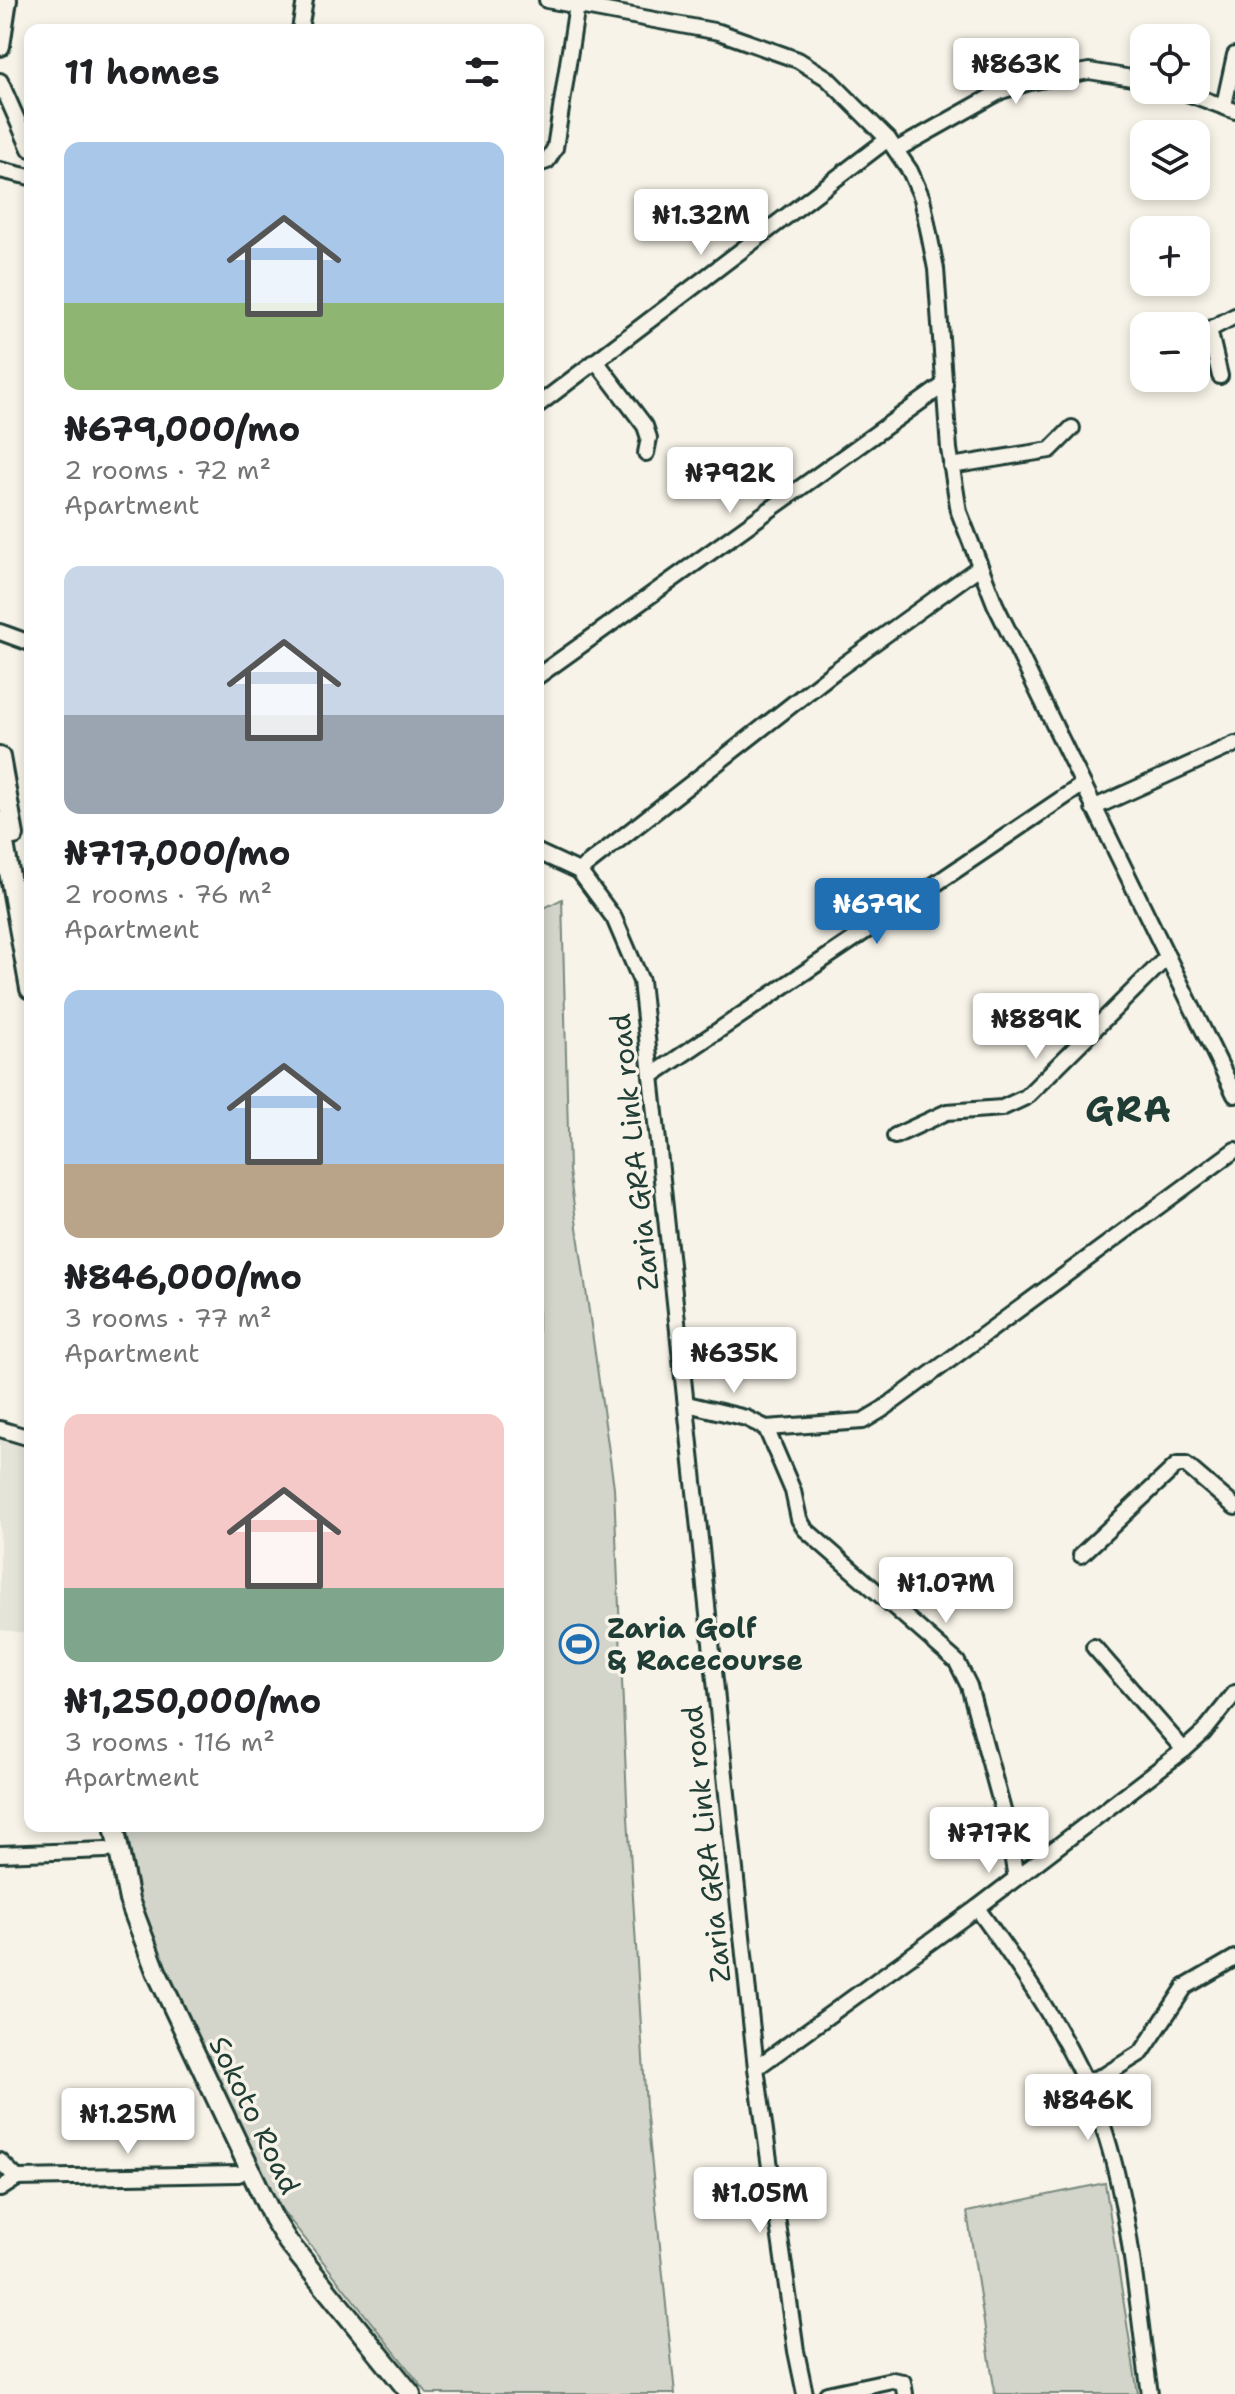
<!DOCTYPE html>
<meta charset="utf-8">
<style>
:root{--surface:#fff;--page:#f6f6f6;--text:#202124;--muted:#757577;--accent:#1f6fb2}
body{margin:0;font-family:"Shantell Sans",sans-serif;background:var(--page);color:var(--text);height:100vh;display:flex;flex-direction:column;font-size:30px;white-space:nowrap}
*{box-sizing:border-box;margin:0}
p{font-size:26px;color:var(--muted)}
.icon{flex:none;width:44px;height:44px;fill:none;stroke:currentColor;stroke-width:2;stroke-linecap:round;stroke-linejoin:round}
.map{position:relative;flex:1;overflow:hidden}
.details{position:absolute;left:24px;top:24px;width:520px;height:1808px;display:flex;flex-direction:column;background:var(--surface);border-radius:16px;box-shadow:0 4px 12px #0003}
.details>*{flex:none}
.buttons{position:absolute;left:1130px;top:24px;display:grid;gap:16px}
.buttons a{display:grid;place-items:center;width:80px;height:80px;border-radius:16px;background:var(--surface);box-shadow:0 4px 12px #0003;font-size:40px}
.price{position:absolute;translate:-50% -68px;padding:0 18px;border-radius:8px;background:#fff;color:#222;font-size:26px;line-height:52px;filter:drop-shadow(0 2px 4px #0008)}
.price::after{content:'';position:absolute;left:50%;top:48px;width:24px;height:18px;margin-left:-12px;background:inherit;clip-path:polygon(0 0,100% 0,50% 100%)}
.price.active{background:var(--accent);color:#fff}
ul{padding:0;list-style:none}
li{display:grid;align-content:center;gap:16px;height:424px;padding:0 40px}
li span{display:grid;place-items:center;height:248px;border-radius:16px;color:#555}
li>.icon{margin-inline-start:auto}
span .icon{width:144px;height:144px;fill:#fffc;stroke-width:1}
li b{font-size:34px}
h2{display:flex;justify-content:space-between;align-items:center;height:96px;padding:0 40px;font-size:34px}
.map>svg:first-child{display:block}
</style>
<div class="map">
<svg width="1235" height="2394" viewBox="0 0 1235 2394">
<rect width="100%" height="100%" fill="#f7f3e8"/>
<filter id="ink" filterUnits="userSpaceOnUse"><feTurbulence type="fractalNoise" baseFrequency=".0125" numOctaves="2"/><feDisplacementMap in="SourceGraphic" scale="16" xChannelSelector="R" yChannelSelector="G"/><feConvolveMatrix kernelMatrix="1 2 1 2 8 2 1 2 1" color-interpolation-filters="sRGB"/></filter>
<g filter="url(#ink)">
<!-- built -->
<path fill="#e5e4d9" d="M0,1436L30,1444V1633L0,1630Z"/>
<!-- green -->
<g fill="#d3d5ca" stroke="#79897f" stroke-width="2">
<path d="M562,899L569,1171L614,1487L627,1801L646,2107L675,2394H428L275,2201L146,1931L126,1826H538V911Z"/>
<path d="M1105,2183L1138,2394H995L967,2212Z"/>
</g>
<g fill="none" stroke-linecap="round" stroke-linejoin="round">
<defs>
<g id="minor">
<path d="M547,0L719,32L798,60L827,78L888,139L910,171L922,198L936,269L949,449L959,512L995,604L1235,1095"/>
<path d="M300,30L305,0"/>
<path d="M0,81L30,149"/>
<path d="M1179,90L1235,111"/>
<path d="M1224,105L1235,55"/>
<path d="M896,150L1001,91L1030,82L1089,71L1144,80"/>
<path d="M538,164L547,161L555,148L577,5"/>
<path d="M0,170L30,177"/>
<path d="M596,361L645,426L649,438L646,453"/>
<path d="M1220,376L1210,333L1212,328L1235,316"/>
<path d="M538,405L888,139"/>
<path d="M951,466L1050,450L1072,428"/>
<path d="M0,632L30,643"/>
<path d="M538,676L945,384"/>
<path d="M1093,808L1235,744"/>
<path d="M538,852L579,871L614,918L641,981L756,2068L796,2351L805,2394"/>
<path d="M579,871L835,671L978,568"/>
<path d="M651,1076L1082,785"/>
<path d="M895,1136L947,1112L1002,1108L1026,1097L1167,957"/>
<path d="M687,1404L746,1418L766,1428L863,1421L883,1409L1235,1150"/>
<path d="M766,1428L793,1491L799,1519L805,1529L957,1662L969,1686L1007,1825L1016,1878"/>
<path d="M0,1429L30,1438"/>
<path d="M1081,1555L1177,1465H1186L1235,1507"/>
<path d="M1094,1647L1184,1750"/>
<path d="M0,1854L106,1850"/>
<path d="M977,1908C1023,1972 1070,2038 1098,2112C1131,2201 1136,2301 1150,2394"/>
<path d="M756,2068L977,1908L1184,1750L1203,1733L1235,1693"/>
<path d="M1083,2083L1105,2075L1142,2052L1185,1987L1235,1958"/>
<path d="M0,2161L17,2178"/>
<path d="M0,2189L17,2178L239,2174"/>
<path d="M827,2394L892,2380L903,2382L905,2394"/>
</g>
<g id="major">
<path d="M0,46L7,0"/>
<path d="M0,757L14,835"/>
<path d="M0,821L30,989"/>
<path d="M114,1826L129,1900L156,1971L273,2218L288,2242L411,2394"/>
</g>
</defs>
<!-- minor casing -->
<use href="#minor" stroke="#1f3d34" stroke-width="20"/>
<!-- major casing -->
<use href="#major" stroke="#1f3d34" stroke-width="24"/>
<!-- minor -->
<use href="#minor" stroke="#f7f3e8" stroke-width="14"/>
<!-- major -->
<use href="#major" stroke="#f7f3e8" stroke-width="18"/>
</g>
</g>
<!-- icons -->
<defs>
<symbol id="stadium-ring" viewBox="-11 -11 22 22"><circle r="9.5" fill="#f7f3e8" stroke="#1f6fb2" stroke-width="1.5"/><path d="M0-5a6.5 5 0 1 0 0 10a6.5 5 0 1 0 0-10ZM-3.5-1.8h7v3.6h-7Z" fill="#1f6fb2"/></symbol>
</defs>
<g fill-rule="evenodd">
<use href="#stadium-ring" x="557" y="1622" width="44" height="44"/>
</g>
<g text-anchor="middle" stroke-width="7" stroke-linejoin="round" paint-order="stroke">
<!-- street labels -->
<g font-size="28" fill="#1f3d34" stroke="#f7f3e8">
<text transform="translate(634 1152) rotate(-96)" y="10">Zaria GRA Link road</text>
<text transform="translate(706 1844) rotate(-96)" y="10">Zaria GRA Link road</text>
<text transform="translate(255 2115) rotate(64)" y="10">Sokoto Road</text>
</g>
<!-- poi labels -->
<g font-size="28" font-weight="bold" fill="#1f3d34" stroke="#f7f3e8" text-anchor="start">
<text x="607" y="1638">Zaria Golf<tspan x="607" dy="32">&amp; Racecourse</tspan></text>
</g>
<!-- district labels -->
<g font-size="36" font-weight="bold" letter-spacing="2" fill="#1f3d34" stroke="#f7f3e8">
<text x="1129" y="1122">GRA</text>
</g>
</g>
</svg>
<div class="buttons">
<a><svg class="icon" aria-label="locate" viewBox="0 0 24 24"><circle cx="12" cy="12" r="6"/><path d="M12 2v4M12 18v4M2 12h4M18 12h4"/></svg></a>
<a><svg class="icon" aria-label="layers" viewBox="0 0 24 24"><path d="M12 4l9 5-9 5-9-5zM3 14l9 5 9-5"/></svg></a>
<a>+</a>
<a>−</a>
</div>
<b class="price" style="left:1016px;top:106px">₦863K</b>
<b class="price" style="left:701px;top:257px">₦1.32M</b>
<b class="price" style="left:730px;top:515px">₦792K</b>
<b class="price active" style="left:877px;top:946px">₦679K</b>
<b class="price" style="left:1036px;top:1061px">₦889K</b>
<b class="price" style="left:734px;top:1395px">₦635K</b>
<b class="price" style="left:946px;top:1625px">₦1.07M</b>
<b class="price" style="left:989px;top:1875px">₦717K</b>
<b class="price" style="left:1088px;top:2142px">₦846K</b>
<b class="price" style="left:128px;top:2156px">₦1.25M</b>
<b class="price" style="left:760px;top:2235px">₦1.05M</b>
<section class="details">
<h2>11 homes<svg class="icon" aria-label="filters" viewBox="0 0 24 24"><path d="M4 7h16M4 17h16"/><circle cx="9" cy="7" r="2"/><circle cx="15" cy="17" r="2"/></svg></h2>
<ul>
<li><span style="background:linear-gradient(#a9c7e8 65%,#8fb573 0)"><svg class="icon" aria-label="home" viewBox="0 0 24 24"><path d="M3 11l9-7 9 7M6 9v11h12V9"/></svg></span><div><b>₦679,000/mo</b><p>2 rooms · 72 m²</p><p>Apartment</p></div></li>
<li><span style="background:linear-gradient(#c9d6e8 60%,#9aa5b1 0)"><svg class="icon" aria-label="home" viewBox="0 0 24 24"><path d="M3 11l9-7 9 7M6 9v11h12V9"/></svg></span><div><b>₦717,000/mo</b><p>2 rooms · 76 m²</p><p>Apartment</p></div></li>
<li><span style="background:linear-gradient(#a9c7e8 70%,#b9a48a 0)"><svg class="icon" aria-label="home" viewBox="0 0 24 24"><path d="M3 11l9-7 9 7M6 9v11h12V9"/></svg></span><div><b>₦846,000/mo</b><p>3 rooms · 77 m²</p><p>Apartment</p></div></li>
<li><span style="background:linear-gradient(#f6c9c9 70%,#7fa58c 0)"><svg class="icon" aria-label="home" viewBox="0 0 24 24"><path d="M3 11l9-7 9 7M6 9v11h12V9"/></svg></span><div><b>₦1,250,000/mo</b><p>3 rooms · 116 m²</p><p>Apartment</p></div></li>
</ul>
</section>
</div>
